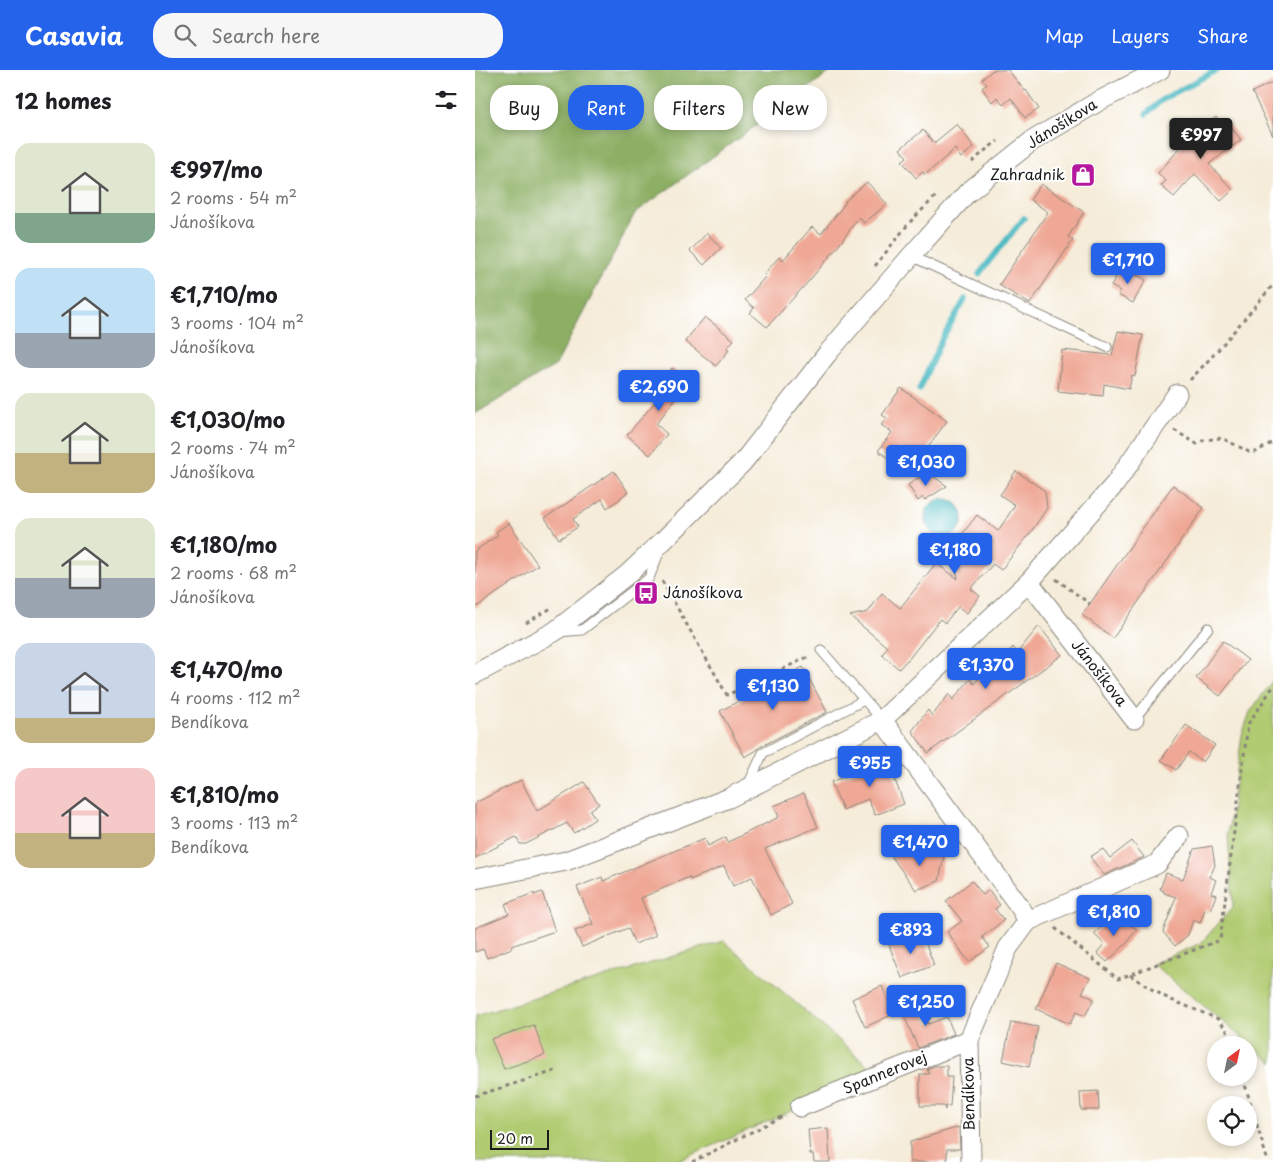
<!DOCTYPE html>
<meta charset="utf-8">
<style>
:root{--surface:#fff;--page:#f6f6f6;--text:#202124;--muted:#757577;--accent:#2563eb}
body{margin:0;font-family:"Playpen Sans",sans-serif;background:var(--page);color:var(--text);height:100vh;display:flex;flex-direction:column;font-size:19px;white-space:nowrap}
*{box-sizing:border-box;margin:0}
p{font-size:16px;color:var(--muted)}
.icon{flex:none;width:28px;height:28px;fill:none;stroke:currentColor;stroke-width:2;stroke-linecap:round;stroke-linejoin:round}
.map{position:relative;flex:1;overflow:hidden}
.drawer{display:flex;flex-direction:column;background:var(--surface);width:475px}
.drawer>*{flex:none}
.hud{position:absolute;left:15px;top:15px;width:475px;height:45px;display:flex;gap:10px}
.needle{width:32px;rotate:33deg}
.tools{position:absolute;left:732px;top:966px;display:grid;gap:10px}
.tools a{display:grid;place-items:center;width:50px;height:50px;border-radius:50%;background:var(--surface);box-shadow:0 2px 8px #0003;font-size:25px}
.scale{position:absolute;left:15px;bottom:12px;width:59px;box-sizing:border-box;padding-left:5px;border:2px solid #1c1c1c;border-top:0;font-size:14px;line-height:18px;white-space:nowrap;color:#1c1c1c;-webkit-text-stroke:4px #fff;paint-order:stroke}
.price{position:absolute;translate:-50% -42px;padding:0 11px;border-radius:5px;background:var(--accent);color:#fff;font-size:16px;line-height:32px;filter:drop-shadow(0 1px 2px #0008)}
.price::after{content:'';position:absolute;left:50%;top:30px;width:15px;height:11px;margin-left:-8px;background:inherit;clip-path:polygon(0 0,100% 0,50% 100%)}
.price.current{background:#222;color:#fff}
ul{padding:0;list-style:none}
li{display:flex;align-items:center;gap:15px;height:125px;padding:0 15px}
li span{display:grid;place-items:center;flex:none;width:140px;height:100px;border-radius:15px;color:#555}
li>.icon{margin-inline-start:auto}
span .icon{width:60px;height:60px;fill:#fffc;stroke-width:1}
li b{font-size:21px}
h2{display:flex;justify-content:space-between;align-items:center;height:60px;padding:0 15px;font-size:21px}
.tag{padding:0 18px;border-radius:20px;background:var(--surface);box-shadow:0 2px 8px #0003;font-size:18px;line-height:45px}
.tag.current{background:var(--accent);color:#fff}
header{display:flex;align-items:center;gap:30px;box-sizing:border-box;height:70px;padding:0 25px;background:var(--accent);color:#fff}
header strong{font-size:24px}
nav{display:flex;gap:28px;margin-inline-start:auto;font-size:18px}
.search{width:350px;height:45px;background:var(--page);display:flex;align-items:center;gap:12px;box-sizing:border-box;padding:0 18px;border-radius:20px;color:var(--muted);font-size:19px}
main{display:flex;flex:1;min-height:0}
.map>svg:first-child{display:block}
</style>
<header>
<strong>Casavia</strong>
<div class="search"><svg class="icon" aria-label="search" viewBox="0 0 24 24"><circle cx="10" cy="10" r="6"/><path d="M15 15l6 6"/></svg>Search here</div>
<nav><a>Map</a><a>Layers</a><a>Share</a></nav>
</header>
<main>
<section class="drawer">
<h2>12 homes<svg class="icon" aria-label="filters" viewBox="0 0 24 24"><path d="M4 7h16M4 17h16"/><circle cx="9" cy="7" r="2"/><circle cx="15" cy="17" r="2"/></svg></h2>
<ul>
<li><span style="background:linear-gradient(#dfe7d0 70%,#7fa58c 0)"><svg class="icon" aria-label="home" viewBox="0 0 24 24"><path d="M3 11l9-7 9 7M6 9v11h12V9"/></svg></span><div><b>€997/mo</b><p>2 rooms · 54 m²</p><p>Jánošíkova</p></div></li>
<li><span style="background:linear-gradient(#bfe0f5 65%,#9aa5b1 0)"><svg class="icon" aria-label="home" viewBox="0 0 24 24"><path d="M3 11l9-7 9 7M6 9v11h12V9"/></svg></span><div><b>€1,710/mo</b><p>3 rooms · 104 m²</p><p>Jánošíkova</p></div></li>
<li><span style="background:linear-gradient(#dfe7d0 60%,#c2b280 0)"><svg class="icon" aria-label="home" viewBox="0 0 24 24"><path d="M3 11l9-7 9 7M6 9v11h12V9"/></svg></span><div><b>€1,030/mo</b><p>2 rooms · 74 m²</p><p>Jánošíkova</p></div></li>
<li><span style="background:linear-gradient(#dfe7d0 60%,#9aa5b1 0)"><svg class="icon" aria-label="home" viewBox="0 0 24 24"><path d="M3 11l9-7 9 7M6 9v11h12V9"/></svg></span><div><b>€1,180/mo</b><p>2 rooms · 68 m²</p><p>Jánošíkova</p></div></li>
<li><span style="background:linear-gradient(#c9d6e8 75%,#c2b280 0)"><svg class="icon" aria-label="home" viewBox="0 0 24 24"><path d="M3 11l9-7 9 7M6 9v11h12V9"/></svg></span><div><b>€1,470/mo</b><p>4 rooms · 112 m²</p><p>Bendíkova</p></div></li>
<li><span style="background:linear-gradient(#f6c9c9 65%,#c2b280 0)"><svg class="icon" aria-label="home" viewBox="0 0 24 24"><path d="M3 11l9-7 9 7M6 9v11h12V9"/></svg></span><div><b>€1,810/mo</b><p>3 rooms · 113 m²</p><p>Bendíkova</p></div></li>
</ul>
</section>
<div class="map">
<svg width="798" height="1092" viewBox="0 0 798 1092">
<rect width="100%" height="100%" fill="#fff"/>
<filter id="ink" filterUnits="userSpaceOnUse"><feTurbulence type="fractalNoise" baseFrequency=".02" numOctaves="2"/><feDisplacementMap in="SourceGraphic" scale="10" xChannelSelector="R" yChannelSelector="G"/><feConvolveMatrix kernelMatrix="1 2 1 2 8 2 1 2 1" color-interpolation-filters="sRGB"/></filter>
<filter id="wash" filterUnits="userSpaceOnUse"><feTurbulence type="fractalNoise" baseFrequency=".0096" numOctaves="4" result="noise"/><feDisplacementMap in="SourceGraphic" scale="20" xChannelSelector="R" yChannelSelector="G"/><feGaussianBlur stdDeviation="1.12" result="paint"/><feColorMatrix in="noise" values="0 0 0 0 0 0 0 0 0 0 0 0 0 0 0 0 0 1.4 0 .05"/><feComposite in="paint" operator="in"/></filter>
<g filter="url(#wash)">
<rect width="100%" height="100%" fill="#f5ecd9"/>
<!-- green -->
<g fill="#b0cb71" stroke="#667446">
<path d="M798,610V993L678,894L726,873L758,837L753,764L767,665L775,642Z"/>
<path d="M249,871L402,1003L201,1092H0V946Z"/>
</g>
<!-- forest -->
<path fill="#8caf63" stroke="#546640" d="M0,0H358L160,143L81,295L0,344Z"/>
<!-- water -->
<circle fill="#4cbac3" stroke="#346b70" cx="469" cy="448" r="19"/>
<g fill="none" stroke-linecap="round" stroke-linejoin="round">
<!-- stream -->
<g stroke="#4cbac3" stroke-width="5.5">
<path d="M671,44L688,29L742,0"/>
<path d="M504,204L549,148"/>
<path d="M444,320L467,269L490,229"/>
</g>
</g>
<g id="blocks">
<!-- building -->
<g fill="#efa895">
<path d="M518,0H533L550,21L551,20L564,39L550,48L536,28L528,35L522,27L517,32L507,18L512,14L507,9Z"/>
<path d="M798,12V66L777,22Z"/>
<path d="M741,47L750,58L754,55L766,70L734,94L758,120L746,131L720,104L699,127L686,116L691,111L683,103L714,68Z"/>
<path d="M482,54L499,77L486,88L480,79L450,105L448,102L441,108L427,91L432,87L425,79L448,60L459,73Z"/>
<path d="M392,112L412,134L389,153L384,147L361,179L333,212L292,257L275,243L279,238L270,230L291,206L289,204L305,186L308,190L337,157L346,164L371,132L370,131Z"/>
<path d="M566,114L609,142L593,167L598,170L555,234L524,215L573,142L555,130Z"/>
<path d="M232,163L246,178L229,195L215,181Z"/>
<path d="M646,197L671,210L658,233L643,225L645,221L636,216Z"/>
<path d="M230,247L259,270L252,278L254,280L241,296L210,271Z"/>
<path d="M643,261L668,265L660,306L657,305L654,319L629,314L628,326L583,321L587,280L637,285Z"/>
<path d="M197,298L217,314L207,326L204,324L181,354L192,364L175,385L152,365L186,325L180,320Z"/>
<path d="M426,318L472,351L443,391L425,378L416,390L403,381L417,362L406,355L412,348L407,345Z"/>
<path d="M139,401L153,422L145,428V429L132,438L127,429L98,449L103,457L84,469L70,448Z"/>
<path d="M541,401L570,421L572,438L556,462L526,500L518,494L496,519L505,526L492,543L483,537L470,553L465,549L433,590H432L424,599L407,585L412,577L375,546L393,542L407,523L425,538L461,493L483,509L476,472L482,471L502,445L523,461L540,435L525,425Z"/>
<path d="M452,402L472,416L450,430L448,427L443,431L433,415Z"/>
<path d="M698,415L729,438L638,568L607,545Z"/>
<path d="M34,453L63,495L0,538V481L23,465L21,462Z"/>
<path d="M564,556L587,585L453,683L437,661L453,640L457,646L474,624L478,630L495,609L499,614L516,593L520,598L538,577L542,583Z"/>
<path d="M748,571L773,590L745,626L721,608Z"/>
<path d="M328,597L352,642L285,677L282,680L270,687L245,641Z"/>
<path d="M711,655L740,675L728,692L714,682L701,700L686,690Z"/>
<path d="M412,689L429,734L400,745L393,729L368,740L356,712Z"/>
<path d="M46,710L62,741L109,712L124,734L115,740L120,749L99,763L92,753L51,774H45L41,767L0,788V733Z"/>
<path d="M329,723L343,757L290,779L317,834L296,845L277,807L258,816L249,796L215,810L214,807L166,828L181,865L160,874L153,858L107,877L100,861L118,854L102,817L127,807L128,811L230,768L233,776L251,767L253,772L304,747L299,736Z"/>
<path d="M657,771L669,787L629,805L615,787L628,779L635,788Z"/>
<path d="M443,775L446,781L469,786L464,811L441,820L416,786Z"/>
<path d="M737,776L740,795L735,807L741,810L736,823L741,825L735,841L730,839L725,853L718,850L713,865L700,876L688,862L701,827L689,823V821L685,819L691,803L708,809L719,779Z"/>
<path d="M497,811L508,825L514,820L525,835L520,839L529,850L507,867L515,877L494,892L472,862L487,851L471,831Z"/>
<path d="M67,822L80,861L36,876L37,878L12,888L8,879L0,882V858L34,844L30,834L59,823V825Z"/>
<path d="M638,846L647,855L651,850L662,860L654,869V871L632,892L622,883L629,874L619,864Z"/>
<path d="M440,864H447L459,895L427,908L414,875Z"/>
<path d="M581,893L615,908L607,923L619,929L610,946L601,942L595,954L561,939Z"/>
<path d="M407,916L419,944L390,957L377,929Z"/>
<path d="M444,935L453,954L472,947L479,964L443,978L427,941Z"/>
<path d="M536,952L563,957L554,997L528,991Z"/>
<path d="M59,955L70,985L29,999L16,969Z"/>
<path d="M459,996H472V1007H477L475,1036H470V1040L469,1036H445V1004H454L452,999Z"/>
<path d="M623,1021L624,1040H606L605,1022Z"/>
<path d="M484,1057L485,1079H472V1092H435V1072Z"/>
<path d="M353,1058L355,1092H339L338,1084H335L333,1060Z"/>
</g>
</g>
</g>
<g filter="url(#ink)">
<use href="#blocks" fill-opacity="0" stroke="#88847a" stroke-width="1"/>
<g fill="none" stroke-linecap="round" stroke-linejoin="round">
<defs>
<g id="service">
<path d="M436,186L632,277"/>
<path d="M84,562L107,560L174,508L185,480"/>
<path d="M346,580L407,650"/>
<path d="M659,649L733,558"/>
<path d="M273,715L288,683L389,630"/>
</g>
<g id="minor">
<path d="M554,512L659,649"/>
<path d="M0,604L79,562L153,504L190,469L268,392L352,284L436,186L492,123L557,71L624,31L685,0"/>
<path d="M407,650L545,837L553,851"/>
<path d="M0,809L91,791L254,728L407,650L554,512L640,414L702,324"/>
<path d="M325,1037L494,970"/>
<path d="M496,1092L494,970L533,878L553,851L682,794L704,766"/>
</g>
</defs>
<!-- service casing -->
<use href="#service" stroke="#88847a" stroke-width="11"/>
<!-- minor casing -->
<use href="#minor" stroke="#88847a" stroke-width="21"/>
<!-- path -->
<g stroke="#88847a" stroke-width="3" stroke-dasharray="4 4" stroke-linecap="butt">
<path d="M497,92L513,78L523,71"/>
<path d="M400,196L434,153L463,124"/>
<path d="M715,310L743,280L798,215"/>
<path d="M699,360L722,374L729,370L747,368L774,382H781L798,372"/>
<path d="M581,509L615,534"/>
<path d="M187,511L252,625L335,586"/>
<path d="M51,553L78,537"/>
<path d="M580,858L643,909L745,870L773,654L798,617"/>
<path d="M655,905L673,917L694,929L743,949L751,959L758,975"/>
<path d="M768,1008L793,1092"/>
<path d="M0,1026L80,1001"/>
<path d="M217,1092L310,1045"/>
</g>
<!-- service -->
<use href="#service" stroke="#fff" stroke-width="9"/>
<!-- minor -->
<use href="#minor" stroke="#fff" stroke-width="19"/>
</g>
</g>
<!-- icons -->
<defs>
<symbol id="shop-square" viewBox="-11 -11 22 22"><rect x="-9" y="-9" width="18" height="18" rx="4" fill="#b5179e" stroke="#fff"/><path d="M-5-2.5h2.3a2.7 3.5 0 0 1 5.4 0H5L5.5 6h-11ZM-1.5-2.5h3a1.5 2.3 0 0 0-3 0Z" fill="#fff"/></symbol>
<symbol id="bus-square" viewBox="-11 -11 22 22"><rect x="-9" y="-9" width="18" height="18" rx="4" fill="#b5179e" stroke="#fff"/><path d="M-5-6H5V4H4V6H2V4H-2V6H-4V4H-5ZM-3.5-4V0h7V-4ZM-3.5 1.2v1.5H-2V1.2ZM2 1.2v1.5H3.5V1.2Z" fill="#fff"/></symbol>
</defs>
<g fill-rule="evenodd">
<use href="#shop-square" x="594" y="91" width="28" height="28"/>
<use href="#bus-square" x="157" y="509" width="28" height="28"/>
</g>
<g text-anchor="middle" stroke-width="4" stroke-linejoin="round" paint-order="stroke">
<!-- street labels -->
<g font-size="15" fill="#1c1c1c" stroke="#fff">
<text transform="translate(587 54) rotate(-32)" y="5">Jánošíkova</text>
<text transform="translate(624 603) rotate(52)" y="5">Jánošíkova</text>
<text transform="translate(410 1003) rotate(-22)" y="5">Spannerovej</text>
<text transform="translate(494 1024) rotate(-91)" y="5">Bendíkova</text>
</g>
<!-- poi labels -->
<g font-size="15" fill="#1c1c1c" stroke="#fff" text-anchor="end">
<text x="590" y="110">Zahradnik</text>
<text x="188" y="528" text-anchor="start">Jánošíkova</text>
</g>
</g>
</svg>
<div class="tools">
<a><svg class="needle" viewBox="-14 -14 28 28"><path d="M0-13l5 13h-10z" fill="#e53935"/><path d="M0 13l5-13h-10z" fill="#757577"/></svg></a>
<a><svg class="icon" aria-label="locate" viewBox="0 0 24 24"><circle cx="12" cy="12" r="6"/><path d="M12 2v4M12 18v4M2 12h4M18 12h4"/></svg></a>
</div>
<div class="scale">20 m</div>
<b class="price current" style="left:726px;top:90px">€997</b>
<b class="price" style="left:653px;top:215px">€1,710</b>
<b class="price" style="left:184px;top:342px">€2,690</b>
<b class="price" style="left:451px;top:417px">€1,030</b>
<b class="price" style="left:480px;top:505px">€1,180</b>
<b class="price" style="left:511px;top:620px">€1,370</b>
<b class="price" style="left:298px;top:641px">€1,130</b>
<b class="price" style="left:395px;top:718px">€955</b>
<b class="price" style="left:445px;top:797px">€1,470</b>
<b class="price" style="left:639px;top:867px">€1,810</b>
<b class="price" style="left:436px;top:885px">€893</b>
<b class="price" style="left:451px;top:957px">€1,250</b>
<div class="hud">
<a class="tag">Buy</a>
<a class="tag current">Rent</a>
<a class="tag">Filters</a>
<a class="tag">New</a>
</div>
</div>
</main>
